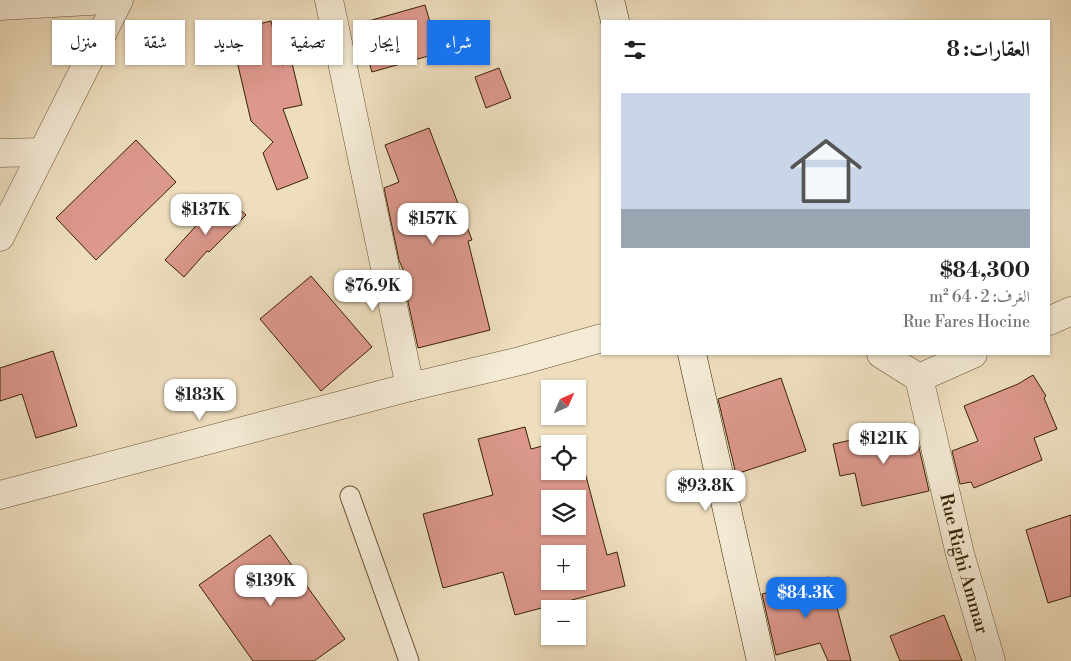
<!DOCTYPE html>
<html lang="ar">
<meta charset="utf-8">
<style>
:root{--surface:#fff;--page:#f2f2f2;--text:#202124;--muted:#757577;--accent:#1a73e8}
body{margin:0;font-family:"Libre Bodoni",Amiri,serif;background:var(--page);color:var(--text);direction:rtl;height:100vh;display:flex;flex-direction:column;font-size:19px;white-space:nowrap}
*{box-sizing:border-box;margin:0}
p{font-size:16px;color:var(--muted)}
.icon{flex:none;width:28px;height:28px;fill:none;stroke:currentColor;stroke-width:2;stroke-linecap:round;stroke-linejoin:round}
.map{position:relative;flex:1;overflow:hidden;direction:ltr}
.panel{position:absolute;left:601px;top:20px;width:449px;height:335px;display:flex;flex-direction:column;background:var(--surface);border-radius:0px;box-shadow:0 1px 4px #0004;direction:rtl}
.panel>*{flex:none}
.banner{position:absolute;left:15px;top:20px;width:475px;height:45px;direction:rtl;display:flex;gap:10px}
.needle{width:32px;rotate:45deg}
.controls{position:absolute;left:541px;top:380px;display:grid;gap:10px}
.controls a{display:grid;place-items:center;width:45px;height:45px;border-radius:0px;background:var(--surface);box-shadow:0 1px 4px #0004;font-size:25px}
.price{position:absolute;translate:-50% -42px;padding:0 11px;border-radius:10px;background:#fff;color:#222;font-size:16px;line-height:32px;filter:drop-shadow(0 1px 2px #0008)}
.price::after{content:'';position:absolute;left:50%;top:30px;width:15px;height:11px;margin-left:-8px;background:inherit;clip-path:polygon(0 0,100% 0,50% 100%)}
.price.active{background:var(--accent);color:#fff}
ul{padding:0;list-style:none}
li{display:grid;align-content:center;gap:10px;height:265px;padding:0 20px}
li span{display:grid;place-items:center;height:155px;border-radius:0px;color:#555}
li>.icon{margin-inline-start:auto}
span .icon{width:90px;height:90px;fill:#fffc;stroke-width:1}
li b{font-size:21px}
h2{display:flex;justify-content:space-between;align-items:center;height:60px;padding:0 20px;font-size:21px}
.tag{padding:0 18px;border-radius:0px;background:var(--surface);box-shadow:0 1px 4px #0004;font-size:18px;line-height:45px}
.tag.active{background:var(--accent);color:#fff}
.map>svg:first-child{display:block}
</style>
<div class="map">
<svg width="1071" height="661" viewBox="0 0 1071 661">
<rect width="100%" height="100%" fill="#eedebe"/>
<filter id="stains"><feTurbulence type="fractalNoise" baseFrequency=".004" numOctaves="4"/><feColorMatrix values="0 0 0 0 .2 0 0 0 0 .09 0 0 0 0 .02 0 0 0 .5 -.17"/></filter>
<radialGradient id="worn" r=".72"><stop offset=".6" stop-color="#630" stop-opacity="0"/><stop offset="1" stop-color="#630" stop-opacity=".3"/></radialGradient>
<!-- building -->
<g fill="#dc988d" stroke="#382202" fill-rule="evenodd">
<path d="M425,5L439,53L372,72L358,24Z"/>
<path d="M271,21L282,65L292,63L302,105L283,109L308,178L277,190L263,153L273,142L251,121L230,31Z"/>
<path d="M499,68L511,98L486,108L475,77Z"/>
<path d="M429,128L472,240L468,241L490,330L418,348L404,283L408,282L399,260L384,188L399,182L385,145Z"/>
<path d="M136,140L176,182L96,260L56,218Z"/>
<path d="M224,195L246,215L209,252L207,251L184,277L165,260Z"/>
<path d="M311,276L372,347L321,391L260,319Z"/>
<path d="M53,351L77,426L36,438L22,394L0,401V368Z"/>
<path d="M1033,375L1046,396L1044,398L1057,429L1034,438L1042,460L974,488L971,482L960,484L952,451L978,441L964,406L1018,384Z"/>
<path d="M781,378L806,451L736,474L718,399Z"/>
<path d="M914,426L929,491L862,506L855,473L840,476L833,444Z"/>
<path d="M525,427L531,449L550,444V471H578V446L607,555L617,552L625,586L515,615L503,572L443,588L423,514L493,495L478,439ZM550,499H578V526H550ZM550,554H578V581H550Z"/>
<path d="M575,438L577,444H551Z"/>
<path d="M1071,515V596L1048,603L1026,530Z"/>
<path d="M270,535L345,639L314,661H253L199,585Z"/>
<path d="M829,577L851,661H828L820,643L776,655L762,594Z"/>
<path d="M944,615L962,661H900L890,636Z"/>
</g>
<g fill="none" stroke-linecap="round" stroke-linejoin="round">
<defs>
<path id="lane" d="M350,496L409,661"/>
<g id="street">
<path d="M329,0L410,387L520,361L602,338"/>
<path d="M0,6L107,0"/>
<path d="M0,153L42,152"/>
<path d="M0,237L119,0"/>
<path d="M1049,321L1071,311"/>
<path d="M881,354L919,378L973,354"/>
<path id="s1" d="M919,378L960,554L991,661"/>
<path d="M0,495L410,387"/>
</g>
<g id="secondary">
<path d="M610,0L615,21"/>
<path d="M692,354L761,661"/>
</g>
</defs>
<!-- lane casing -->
<use href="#lane" stroke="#665131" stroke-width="21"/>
<!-- street casing -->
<use href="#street" stroke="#665131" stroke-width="29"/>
<!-- secondary casing -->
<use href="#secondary" stroke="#382202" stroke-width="29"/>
<!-- lane -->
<use href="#lane" stroke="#f4ead5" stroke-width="19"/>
<!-- street -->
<use href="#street" stroke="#f4ead5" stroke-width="28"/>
<!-- secondary -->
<use href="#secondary" stroke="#f4ead5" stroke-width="28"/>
</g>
<g text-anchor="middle" stroke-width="5" stroke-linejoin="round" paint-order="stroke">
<!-- street labels -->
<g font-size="18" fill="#382202" stroke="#f4ead5">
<text dy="6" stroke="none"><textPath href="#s1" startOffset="191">Rue Righi Ammar</textPath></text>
</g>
</g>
<rect width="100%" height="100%" filter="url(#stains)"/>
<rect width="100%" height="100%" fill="url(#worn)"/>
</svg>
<div class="controls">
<a><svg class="needle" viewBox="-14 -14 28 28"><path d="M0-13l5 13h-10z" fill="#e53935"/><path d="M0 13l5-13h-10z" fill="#757577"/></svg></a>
<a><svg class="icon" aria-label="locate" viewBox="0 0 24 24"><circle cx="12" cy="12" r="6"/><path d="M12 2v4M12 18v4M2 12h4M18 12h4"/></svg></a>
<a><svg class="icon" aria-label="layers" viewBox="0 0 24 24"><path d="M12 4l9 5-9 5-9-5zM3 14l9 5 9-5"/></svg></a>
<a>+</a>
<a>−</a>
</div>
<b class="price" style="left:206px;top:236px">$137K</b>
<b class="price" style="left:433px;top:245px">$157K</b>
<b class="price" style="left:373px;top:312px">$76.9K</b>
<b class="price" style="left:200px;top:421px">$183K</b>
<b class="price" style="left:884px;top:465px">$121K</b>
<b class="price" style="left:706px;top:512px">$93.8K</b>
<b class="price" style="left:271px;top:607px">$139K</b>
<b class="price active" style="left:806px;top:619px">$84.3K</b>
<div class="banner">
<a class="tag active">شراء</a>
<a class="tag">إيجار</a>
<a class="tag">تصفية</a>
<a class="tag">جديد</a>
<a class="tag">شقة</a>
<a class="tag">منزل</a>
</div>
<section class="panel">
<h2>العقارات: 8<svg class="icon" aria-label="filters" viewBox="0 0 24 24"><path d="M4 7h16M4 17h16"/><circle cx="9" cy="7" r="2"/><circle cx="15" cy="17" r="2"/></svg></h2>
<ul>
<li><span style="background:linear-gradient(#c9d6e8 75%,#9aa5b1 0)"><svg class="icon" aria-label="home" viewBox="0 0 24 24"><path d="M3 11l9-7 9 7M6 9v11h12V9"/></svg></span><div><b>$84,300</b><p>الغرف: 2 · 64 m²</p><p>Rue Fares Hocine</p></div></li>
</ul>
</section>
</div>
